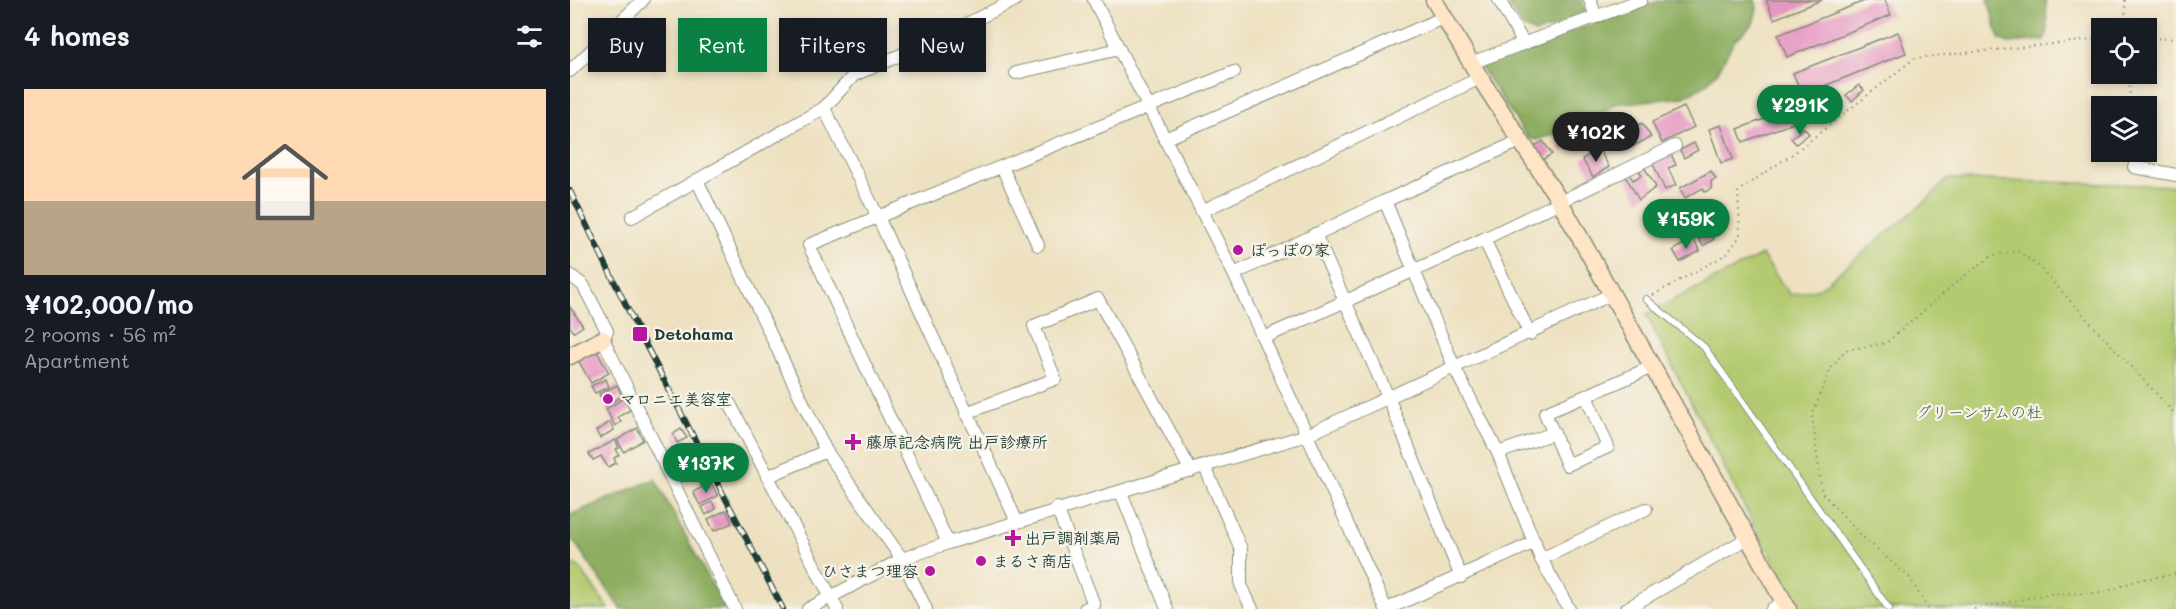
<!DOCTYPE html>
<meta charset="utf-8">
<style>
:root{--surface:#171b24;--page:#242831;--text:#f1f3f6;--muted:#9ea1a6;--accent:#0b8043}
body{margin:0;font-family:Mali,"Klee One",sans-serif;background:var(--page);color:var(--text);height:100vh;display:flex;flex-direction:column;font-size:22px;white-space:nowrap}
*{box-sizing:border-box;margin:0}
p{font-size:20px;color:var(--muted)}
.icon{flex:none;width:33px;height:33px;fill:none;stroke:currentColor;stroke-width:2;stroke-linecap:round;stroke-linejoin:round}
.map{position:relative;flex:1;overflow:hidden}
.details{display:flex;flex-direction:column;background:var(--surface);width:570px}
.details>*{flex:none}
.top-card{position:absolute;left:18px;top:18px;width:570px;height:54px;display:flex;gap:12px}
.tools{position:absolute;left:1521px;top:18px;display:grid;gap:12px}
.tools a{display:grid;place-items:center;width:66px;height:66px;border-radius:0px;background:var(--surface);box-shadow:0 3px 9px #0003;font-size:30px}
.price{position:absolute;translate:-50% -51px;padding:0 14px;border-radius:21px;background:var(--accent);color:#fff;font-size:20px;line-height:39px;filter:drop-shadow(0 2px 3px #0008)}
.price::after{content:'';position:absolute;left:50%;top:36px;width:18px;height:14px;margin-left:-9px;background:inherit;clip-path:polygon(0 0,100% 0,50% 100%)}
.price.current{background:#222;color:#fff}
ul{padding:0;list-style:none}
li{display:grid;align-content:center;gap:12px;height:318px;padding:0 24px}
li span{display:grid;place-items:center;height:186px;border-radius:0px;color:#555}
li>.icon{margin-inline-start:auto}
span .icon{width:108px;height:108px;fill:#fffc;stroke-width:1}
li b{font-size:26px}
h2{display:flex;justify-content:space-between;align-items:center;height:72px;padding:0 24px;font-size:26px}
.tag{padding:0 21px;border-radius:0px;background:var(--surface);box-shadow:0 3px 9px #0003;font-size:21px;line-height:54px}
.tag.current{background:var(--accent);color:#fff}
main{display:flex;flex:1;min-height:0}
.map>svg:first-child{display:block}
</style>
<main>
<section class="details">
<h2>4 homes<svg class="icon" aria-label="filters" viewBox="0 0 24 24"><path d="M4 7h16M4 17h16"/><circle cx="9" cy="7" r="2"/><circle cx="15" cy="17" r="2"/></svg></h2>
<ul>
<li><span style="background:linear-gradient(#ffd9b3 60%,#b9a48a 0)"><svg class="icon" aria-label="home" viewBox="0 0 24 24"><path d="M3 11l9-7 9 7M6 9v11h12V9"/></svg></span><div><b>¥102,000/mo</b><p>2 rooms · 56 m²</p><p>Apartment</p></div></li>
</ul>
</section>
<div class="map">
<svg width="1606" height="609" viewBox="0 0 1606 609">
<rect width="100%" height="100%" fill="#f7f3e8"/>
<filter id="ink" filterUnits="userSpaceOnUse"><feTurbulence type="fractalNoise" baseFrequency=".0167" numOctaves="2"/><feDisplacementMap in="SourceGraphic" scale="12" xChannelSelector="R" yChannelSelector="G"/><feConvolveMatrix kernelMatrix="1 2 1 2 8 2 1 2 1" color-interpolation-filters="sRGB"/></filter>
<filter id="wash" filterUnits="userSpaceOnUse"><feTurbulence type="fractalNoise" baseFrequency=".008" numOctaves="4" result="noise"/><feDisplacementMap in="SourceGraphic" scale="24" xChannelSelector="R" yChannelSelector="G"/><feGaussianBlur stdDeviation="1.35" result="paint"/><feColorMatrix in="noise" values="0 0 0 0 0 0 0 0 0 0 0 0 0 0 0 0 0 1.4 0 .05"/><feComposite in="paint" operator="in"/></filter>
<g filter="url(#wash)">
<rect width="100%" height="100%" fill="#eee1c1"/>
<!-- green -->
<g fill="#b3ca6f" stroke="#698452" stroke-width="1.5">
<path d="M1378,179L1606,186V609H1230L1179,516L1076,314L1192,255L1220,295L1250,288L1357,200Z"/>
<path d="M0,564L8,566L39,609H0Z"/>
</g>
<!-- forest -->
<g fill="#8eae62" stroke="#56764b" stroke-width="1.5">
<path d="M935,0H1012L1017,13L1011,19L965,33L953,27Z"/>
<path d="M1091,0H1185L1187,8L1183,24L1164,41L1148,71L1135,85L1114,97L1045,104L1033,114L1001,129L966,140L958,138L911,68L912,63Z"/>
<path d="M1418,0H1476L1477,34L1474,40L1438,43L1429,39Z"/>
<path d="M85,479L155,609H51L0,536V515Z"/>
</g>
<g id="blocks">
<!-- building -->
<g fill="#e596c3">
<path d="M1196,0H1252L1204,19Z"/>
<path d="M1297,0H1315L1321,15L1217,57L1208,35Z"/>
<path d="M1328,32L1336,53L1232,95L1223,73Z"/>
<path d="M1289,85L1294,90L1282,101L1276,95Z"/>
<path d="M1114,107L1124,127L1092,143L1082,122Z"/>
<path d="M1218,110L1223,123L1173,142L1168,129Z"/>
<path d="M1072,123L1081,137L1062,147L1054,133Z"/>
<path d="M1151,125L1163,159L1151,163L1139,129Z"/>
<path d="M1234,128L1239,134L1226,144L1221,138Z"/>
<path d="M1010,129L1015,143L992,151L987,137Z"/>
<path d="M973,141L982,154L971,161L962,148Z"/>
<path d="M1124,143L1128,150L1114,158L1110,150Z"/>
<path d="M1029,149L1039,167L1023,177L1012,159Z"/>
<path d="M1101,154L1106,165L1098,168L1106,185L1095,190L1082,162Z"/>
<path d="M1073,165L1086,187L1069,200L1055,175L1058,173L1063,180L1072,175L1067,168Z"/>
<path d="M1141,171L1146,179L1141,181V189L1135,192L1133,188L1115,198L1110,188Z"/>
<path d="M1147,207L1155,221L1140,229L1133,215Z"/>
<path d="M1132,219L1144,239L1133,246L1120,225Z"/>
<path d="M1123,239L1130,251L1110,262L1103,250Z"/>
<path d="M0,307L13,326L4,332L0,327Z"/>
<path d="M25,348L39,373L21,383L7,358Z"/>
<path d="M36,379L39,387L25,393L21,386Z"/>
<path d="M47,385L52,396L36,406L29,394Z"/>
<path d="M54,398L60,410L48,417L51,422L45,426L36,409Z"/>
<path d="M40,422L44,430L30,438L26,431Z"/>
<path d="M67,428L73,440L54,452L47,440Z"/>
<path d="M111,429L117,438L107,443L103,434Z"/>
<path d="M45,440L49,448L46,449L49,455L44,458L46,463L38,467L31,456L23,460L19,454Z"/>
<path d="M126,456L130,465L116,474L111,464Z"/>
<path d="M141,483L148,496L130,505L123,492Z"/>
<path d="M142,502L146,509L136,515L132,507Z"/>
<path d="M156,510L162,523L144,531L138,519Z"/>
</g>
</g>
</g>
<g filter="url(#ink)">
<use href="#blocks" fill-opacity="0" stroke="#868f7a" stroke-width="1.5"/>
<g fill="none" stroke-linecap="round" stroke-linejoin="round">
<defs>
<path id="lane" d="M1076,299L1134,347L1319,609"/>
<g id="street">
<path d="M524,0L664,274L816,609"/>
<path d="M929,0L954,44"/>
<path d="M1020,0L1026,17"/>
<path d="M901,63L1071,0"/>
<path d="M0,71L73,0"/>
<path d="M446,73L549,49"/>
<path d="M254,108L308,217L447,522"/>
<path d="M595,139L875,17"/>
<path d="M432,167L468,245"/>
<path d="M1564,167L1606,175"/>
<path d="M127,180L256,451L332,559L356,609"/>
<path d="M815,201L885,369L928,453L971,559L999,609"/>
<path d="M632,211L910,78"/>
<path d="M62,217L254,108L284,75L354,45L445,0"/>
<path d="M745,234L818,397L891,577"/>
<path d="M914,239L960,334"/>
<path d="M664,274L815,201L950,141"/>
<path d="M0,275L13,285L37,331L33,339L165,609"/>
<path d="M693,338L914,239L1105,146"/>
<path d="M1016,396L1038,447L997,465L975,413Z"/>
<path d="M1016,396L1084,366"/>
<path d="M160,404L267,609"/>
<path d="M396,413L485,379L464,326L528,299L621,471"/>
<path d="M928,453L984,433"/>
<path d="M635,467L671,549V585L682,609"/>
<path d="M197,477L256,451"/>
<path d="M551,492L597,609"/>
<path d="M487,508L524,605L515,609"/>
<path d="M378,543L239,245L664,72"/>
<path d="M971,559L1076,509"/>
<path d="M238,609L332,559L378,543L737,435L1042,294"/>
<path d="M817,609L965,542"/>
<path d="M1056,609L1178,538"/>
<path d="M1202,609L1214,602"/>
</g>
<g id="secondary">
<path d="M864,0L910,78L989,200L1218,609"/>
<path d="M0,356L33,339"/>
</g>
</defs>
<!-- lane casing -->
<use href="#lane" stroke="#868f7a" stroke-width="8"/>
<!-- street casing -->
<use href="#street" stroke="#868f7a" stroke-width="14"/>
<!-- secondary casing -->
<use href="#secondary" stroke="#868f7a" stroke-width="19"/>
<!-- path -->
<g stroke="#868f7a" stroke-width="2" stroke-dasharray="1.5 4.5" stroke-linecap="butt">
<path d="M1555,0L1556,28"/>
<path d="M1576,38L1606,39"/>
<path d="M1559,74L1560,106"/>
<path d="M1083,295L1157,254L1170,236L1168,191L1224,153L1345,58L1532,39"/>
<path d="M1358,609L1340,578L1293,537L1252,493L1242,415L1260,370L1275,350L1316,343L1389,280L1423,255L1448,251L1468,266L1606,415"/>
<path d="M1404,609L1478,594L1532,593L1568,580L1606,574"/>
</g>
<!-- lane -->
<use href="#lane" stroke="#fff" stroke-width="6"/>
<!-- street -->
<use href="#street" stroke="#fff" stroke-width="12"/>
<!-- secondary -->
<use href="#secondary" stroke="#ffe4c6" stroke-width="16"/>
<defs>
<path id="rail" d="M0,191L70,334L213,609"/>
</defs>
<!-- rail casing -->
<use href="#rail" stroke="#1f3d34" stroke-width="6"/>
<!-- rail -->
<use href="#rail" stroke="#f7f3e8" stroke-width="4" stroke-dasharray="11" stroke-linecap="butt"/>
</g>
</g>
<!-- markers -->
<g fill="#b5179e" stroke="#f7f3e8" stroke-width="2">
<circle cx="668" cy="250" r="6"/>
<rect x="62" y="326" width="16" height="16" rx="3"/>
<circle cx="38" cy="399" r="6"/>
<path d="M280 433h6v6h6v6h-6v6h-6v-6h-6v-6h6z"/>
<path d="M440 529h6v6h6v6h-6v6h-6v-6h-6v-6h6z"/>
<circle cx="411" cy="561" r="6"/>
<circle cx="360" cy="571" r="6"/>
</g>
<g text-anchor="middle" stroke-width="4.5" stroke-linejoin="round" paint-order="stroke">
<!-- poi labels -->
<g font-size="16" font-weight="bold" fill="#1f3d34" stroke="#f7f3e8" text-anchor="start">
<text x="680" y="256">ぽっぽの家</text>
<text x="84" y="340">Detohama</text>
<text x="50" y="405">マロニエ美容室</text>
<text x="296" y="448">藤原記念病院 出戸診療所</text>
<text x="455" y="544">出戸調剤薬局</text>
<text x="423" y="567">まるさ商店</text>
<text x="348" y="577" text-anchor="end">ひさまつ理容</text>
</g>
<!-- park labels -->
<g font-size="16" fill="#3d5940" stroke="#f7f3e8">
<text x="1409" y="418">グリーンサムの杜</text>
</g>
</g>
</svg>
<div class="tools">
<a><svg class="icon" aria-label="locate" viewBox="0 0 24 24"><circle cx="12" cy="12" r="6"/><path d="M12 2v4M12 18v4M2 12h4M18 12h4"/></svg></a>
<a><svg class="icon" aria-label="layers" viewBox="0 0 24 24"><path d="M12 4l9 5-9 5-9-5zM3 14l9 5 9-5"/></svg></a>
</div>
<b class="price" style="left:1230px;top:136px">¥291K</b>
<b class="price current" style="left:1026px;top:163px">¥102K</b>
<b class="price" style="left:1116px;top:250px">¥159K</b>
<b class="price" style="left:136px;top:494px">¥137K</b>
<div class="top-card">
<a class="tag">Buy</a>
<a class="tag current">Rent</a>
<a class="tag">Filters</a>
<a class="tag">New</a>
</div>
</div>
</main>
